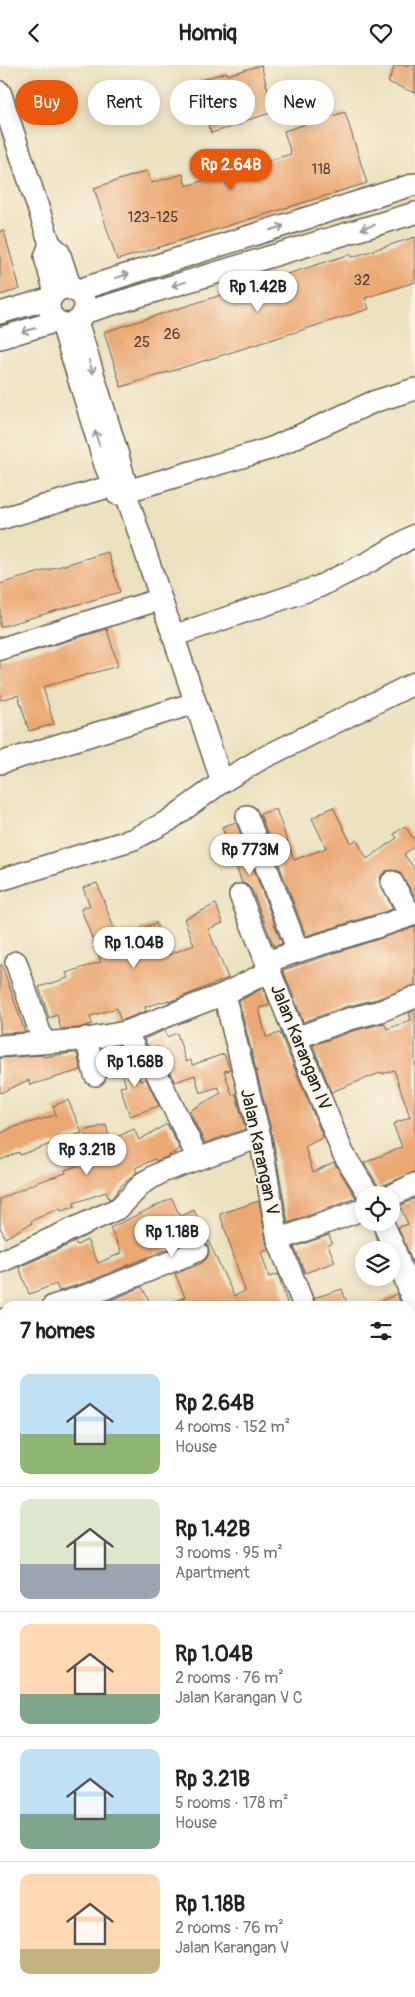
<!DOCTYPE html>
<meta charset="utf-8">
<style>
:root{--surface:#fff;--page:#f2f2f2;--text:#222;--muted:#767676;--line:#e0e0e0;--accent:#ea580c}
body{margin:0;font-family:Pangolin,sans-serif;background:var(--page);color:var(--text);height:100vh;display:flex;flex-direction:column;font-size:19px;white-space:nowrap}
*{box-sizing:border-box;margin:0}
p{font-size:16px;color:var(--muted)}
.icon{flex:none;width:28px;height:28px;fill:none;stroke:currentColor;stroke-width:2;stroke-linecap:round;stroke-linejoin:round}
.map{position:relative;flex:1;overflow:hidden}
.details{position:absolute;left:0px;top:1236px;width:415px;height:696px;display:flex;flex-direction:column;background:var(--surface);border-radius:15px 15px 0 0;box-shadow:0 2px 12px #0003}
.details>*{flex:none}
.guide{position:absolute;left:15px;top:15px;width:385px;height:45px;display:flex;gap:10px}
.fabs{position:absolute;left:355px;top:1121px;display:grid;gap:10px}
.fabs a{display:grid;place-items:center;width:45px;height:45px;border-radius:50%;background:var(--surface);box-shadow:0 2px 12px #0003;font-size:25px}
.price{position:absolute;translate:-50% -42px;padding:0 11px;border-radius:18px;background:#fff;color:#222;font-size:16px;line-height:32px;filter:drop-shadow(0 1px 2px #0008)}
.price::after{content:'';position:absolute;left:50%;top:30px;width:15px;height:11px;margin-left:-8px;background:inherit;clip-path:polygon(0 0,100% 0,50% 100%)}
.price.active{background:var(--accent);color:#fff}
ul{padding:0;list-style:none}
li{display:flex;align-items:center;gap:15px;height:125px;padding:0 20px}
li+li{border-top:1px solid var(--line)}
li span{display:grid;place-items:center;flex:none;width:140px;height:100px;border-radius:10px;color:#555}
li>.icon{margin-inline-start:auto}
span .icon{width:60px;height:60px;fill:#fffc;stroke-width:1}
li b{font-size:21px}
h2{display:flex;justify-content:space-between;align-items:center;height:60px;padding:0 20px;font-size:21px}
.pill{padding:0 18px;border-radius:22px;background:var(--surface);box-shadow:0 2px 12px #0003;font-size:18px;line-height:45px}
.pill.active{background:var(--accent);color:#fff}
header{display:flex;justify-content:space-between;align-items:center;height:65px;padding:0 20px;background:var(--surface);font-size:22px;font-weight:800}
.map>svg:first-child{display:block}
</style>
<header><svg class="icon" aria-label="back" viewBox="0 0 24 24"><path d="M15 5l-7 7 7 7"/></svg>Homiq<svg class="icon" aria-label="heart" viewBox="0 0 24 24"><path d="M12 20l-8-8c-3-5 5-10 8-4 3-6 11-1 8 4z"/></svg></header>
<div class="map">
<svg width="415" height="1932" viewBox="0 0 415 1932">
<rect width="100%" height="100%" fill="#fcf5e5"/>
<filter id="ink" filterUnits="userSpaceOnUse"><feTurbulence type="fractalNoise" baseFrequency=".02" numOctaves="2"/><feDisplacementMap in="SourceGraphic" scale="10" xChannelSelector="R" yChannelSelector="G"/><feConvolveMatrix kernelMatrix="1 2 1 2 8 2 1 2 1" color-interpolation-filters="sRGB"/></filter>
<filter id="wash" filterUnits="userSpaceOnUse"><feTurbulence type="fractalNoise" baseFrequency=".0096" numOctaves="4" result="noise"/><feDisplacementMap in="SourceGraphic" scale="20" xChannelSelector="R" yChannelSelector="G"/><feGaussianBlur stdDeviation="1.12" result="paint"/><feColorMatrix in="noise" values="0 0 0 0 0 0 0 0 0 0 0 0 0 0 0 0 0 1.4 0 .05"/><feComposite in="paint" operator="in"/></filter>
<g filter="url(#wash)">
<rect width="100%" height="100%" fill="#ebe1bf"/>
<g id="blocks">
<!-- building -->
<g fill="#eaa873">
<path d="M261,0L274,47L241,57L242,59L211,68L195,17L227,7V10Z"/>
<path d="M395,0H415V28L388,17Z"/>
<path d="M345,47L367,118L117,195L94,123L147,106L151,118L183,109L186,121L228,108L291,89L284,66Z"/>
<path d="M0,166H4L20,224L0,230Z"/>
<path d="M415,172V217L365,233L369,244L121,322L104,267L351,189L352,192Z"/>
<path d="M108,487L120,527L0,562V519Z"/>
<path d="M107,564L118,601L43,622L54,659L29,666L18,630L0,635V596Z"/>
<path d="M333,742L351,778L357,775L367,794L397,773L394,769L405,761L415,776V781L404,789L415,805V832L399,806L392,805L386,806L381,810L380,817L393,844L306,871L260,749L276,744L294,795L326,783L312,753Z"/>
<path d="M236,757L282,879L274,881L252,825L247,820L242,818L222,762Z"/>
<path d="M97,818L122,885L144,876L140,864L156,858L168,890L194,880L184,854L216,839L223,858L208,864L228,913L169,937V935L145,942L146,946L123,955H120L117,943L90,951L92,959L79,963L61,964L57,950L49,953L39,922L68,913L66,908L101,897L81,844L90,841L83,823Z"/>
<path d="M415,862V920L377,934L345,942L303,957L283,905Z"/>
<path d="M0,900H2L25,967L0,968Z"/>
<path d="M263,923L270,940L259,943L266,972L280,968L323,1072L305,1082L313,1107L334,1097L356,1133L288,1158L272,1069L239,936Z"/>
<path d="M415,946V1107L379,1122L364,1098L402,1082L393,1059L410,1052L394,1005L383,1009V1007L331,1027L313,980L353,966L384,958L387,964L411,955L409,948Z"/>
<path d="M165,965L167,972L177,968L186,997L191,995L192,1000L224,989L230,1005L224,1006L232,1030L236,1029L245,1064L205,1078L189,1046L221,1028L218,1022L200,1028L195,1010L175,1017L158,982L152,984L147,980L144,974Z"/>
<path d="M119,981L126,994L136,1004L140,1016L146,1014L159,1041L130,1051L120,1022L126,1021L114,982Z"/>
<path d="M71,988H77L81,1005L30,1020L29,1015L0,1028V993L43,990L44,992Z"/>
<path d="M68,1035L82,1068L20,1090L19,1087L0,1095V1069L11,1063L56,1050L53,1041Z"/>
<path d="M167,1059L180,1084L167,1092L156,1096L155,1094L135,1103L137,1107L121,1121L112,1133L109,1134L106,1127L74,1138L75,1142L61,1146L60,1143L31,1156L32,1158L5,1173L0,1162V1134L38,1117L66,1108L65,1105L92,1096L84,1066L106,1060L110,1075L134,1064L139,1075Z"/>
<path d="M172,1133L180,1152L194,1145L234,1231L245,1226L220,1149L259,1136L268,1185L261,1187L269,1212L278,1209L288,1241H163L185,1232L175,1209L202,1198L207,1193L209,1187L208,1181L204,1176L198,1174H192L90,1216L59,1226L56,1219L29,1229L19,1202L75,1177L77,1180L87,1175L98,1198L122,1188L110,1163Z"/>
<path d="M415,1133V1204L398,1162L408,1159L400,1141Z"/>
<path d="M329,1170L332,1178L328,1180L335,1197L305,1208L294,1182Z"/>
<path d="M142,1222L152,1241H94L99,1240Z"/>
<path d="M342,1224L348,1241H316L314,1233Z"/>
<path d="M397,1229L401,1241H369Z"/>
</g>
</g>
</g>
<g filter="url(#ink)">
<use href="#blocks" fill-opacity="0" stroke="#646155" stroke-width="1"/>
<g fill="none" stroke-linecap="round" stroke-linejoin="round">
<defs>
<g id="minor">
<path d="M0,27L50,179"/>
<circle cx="67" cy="241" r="18"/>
<path d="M75,226L415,119"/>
<path d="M55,228L45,192L50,179L59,187L71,224"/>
<path d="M0,248L51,233"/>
<path d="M83,248L415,148"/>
<path d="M77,256L117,387L128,427V435L222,717"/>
<path d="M62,259L105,400L117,428"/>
<path d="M0,273L57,256"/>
<path d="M117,429L272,383L373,337L415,324"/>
<path d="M0,454L125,417"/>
<path d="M173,571L318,522L369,497L415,470"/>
<path d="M0,584L161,534"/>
<path d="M0,698L195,638"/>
<path d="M247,751L298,886"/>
<path d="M0,815L134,774L168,756L222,717L261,694L415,618"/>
<path d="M392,817L411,850"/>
<path d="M240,830L296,973L343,1088L369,1130"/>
<path d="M16,897L43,976"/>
<path d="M267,897C316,879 367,867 415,849"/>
<path d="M224,929L260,1072L278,1175L304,1241"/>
<path d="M126,967L137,988L153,1001L198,1093"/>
<path d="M86,973L95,1010"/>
<path d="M296,973L349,954L381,946L415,932"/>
<path d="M0,981L81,975L126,967L224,929L270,906"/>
<path d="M391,1131L415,1119"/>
<path d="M383,1158L394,1183L415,1242"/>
<path d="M278,1175L364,1144"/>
<path d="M0,1197L119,1143L144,1117L164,1106L260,1072"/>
<path d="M53,1241L94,1228L197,1186"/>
<path d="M0,1255L5,1254"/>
<path d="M0,1313L5,1322"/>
<path d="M410,1322L415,1320"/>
<path d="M0,1492L5,1491"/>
<path d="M410,1494L415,1507"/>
<path d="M410,1549L415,1547"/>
<path d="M0,1697L5,1695"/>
<path d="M410,1897L415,1908"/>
<path d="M400,1928L402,1932"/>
</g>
<g id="major">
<path d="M410,1718L415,1716"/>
<path d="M410,1770L415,1768"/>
<path d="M0,1901L5,1899"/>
<path d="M50,1932L60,1928"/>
</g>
</defs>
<!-- minor casing -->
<use href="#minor" stroke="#646155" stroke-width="24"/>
<!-- major casing -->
<use href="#major" stroke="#646155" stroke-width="30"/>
<!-- minor -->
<use href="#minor" stroke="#fff" stroke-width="21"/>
<!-- major -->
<use href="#major" stroke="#fff" stroke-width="28"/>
</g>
<!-- one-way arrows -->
<defs><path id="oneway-shaft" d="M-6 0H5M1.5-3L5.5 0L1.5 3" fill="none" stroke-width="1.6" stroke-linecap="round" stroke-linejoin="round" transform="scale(1.25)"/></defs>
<g stroke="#999">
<use href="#oneway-shaft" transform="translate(368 162) rotate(163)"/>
<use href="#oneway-shaft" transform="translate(277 163) rotate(-17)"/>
<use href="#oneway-shaft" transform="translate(122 211) rotate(-17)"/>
<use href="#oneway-shaft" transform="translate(179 219) rotate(163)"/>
<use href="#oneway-shaft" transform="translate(29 265) rotate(163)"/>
<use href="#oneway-shaft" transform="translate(91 302) rotate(73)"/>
<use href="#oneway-shaft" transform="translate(97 373) rotate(-107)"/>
</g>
</g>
<g text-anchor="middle" stroke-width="4" stroke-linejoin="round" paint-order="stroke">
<!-- number labels -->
<g font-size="15" fill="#503f32">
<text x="321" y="109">118</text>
<text x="153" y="157">123-125</text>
<text x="362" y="220">32</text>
<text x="172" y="274">26</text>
<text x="142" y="282">25</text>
</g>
<!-- street labels -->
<g font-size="18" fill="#1c1c1c" stroke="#fcf5e5">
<text transform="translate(301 982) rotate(68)" y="6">Jalan Karangan IV</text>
<text transform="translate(260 1087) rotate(78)" y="6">Jalan Karangan V</text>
</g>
</g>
</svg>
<div class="fabs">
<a><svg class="icon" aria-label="locate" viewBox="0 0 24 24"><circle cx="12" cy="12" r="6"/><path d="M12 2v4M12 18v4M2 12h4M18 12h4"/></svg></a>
<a><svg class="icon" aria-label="layers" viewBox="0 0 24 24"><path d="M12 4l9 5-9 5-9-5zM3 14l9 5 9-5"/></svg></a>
</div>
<b class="price active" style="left:231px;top:126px">Rp 2.64B</b>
<b class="price" style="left:258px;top:248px">Rp 1.42B</b>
<b class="price" style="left:250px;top:811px">Rp 773M</b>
<b class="price" style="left:134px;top:904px">Rp 1.04B</b>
<b class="price" style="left:135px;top:1023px">Rp 1.68B</b>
<b class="price" style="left:87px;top:1111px">Rp 3.21B</b>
<b class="price" style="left:172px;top:1193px">Rp 1.18B</b>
<div class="guide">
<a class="pill active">Buy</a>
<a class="pill">Rent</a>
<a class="pill">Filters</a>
<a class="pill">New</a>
</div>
<section class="details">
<h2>7 homes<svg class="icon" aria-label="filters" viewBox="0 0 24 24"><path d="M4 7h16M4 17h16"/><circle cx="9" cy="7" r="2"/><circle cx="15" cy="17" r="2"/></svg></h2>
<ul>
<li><span style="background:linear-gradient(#bfe0f5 60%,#8fb573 0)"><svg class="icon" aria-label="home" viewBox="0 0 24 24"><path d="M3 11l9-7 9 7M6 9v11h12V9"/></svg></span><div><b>Rp 2.64B</b><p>4 rooms · 152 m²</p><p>House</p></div></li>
<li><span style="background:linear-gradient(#dfe7d0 65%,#9aa5b1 0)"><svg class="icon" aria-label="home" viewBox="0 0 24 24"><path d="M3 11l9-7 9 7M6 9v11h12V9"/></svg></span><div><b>Rp 1.42B</b><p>3 rooms · 95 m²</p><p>Apartment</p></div></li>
<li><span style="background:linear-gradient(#ffd9b3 70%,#7fa58c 0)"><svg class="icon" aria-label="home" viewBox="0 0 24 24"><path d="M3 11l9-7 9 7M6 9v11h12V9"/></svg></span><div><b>Rp 1.04B</b><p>2 rooms · 76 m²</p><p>Jalan Karangan V C</p></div></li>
<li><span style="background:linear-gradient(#bfe0f5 65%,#7fa58c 0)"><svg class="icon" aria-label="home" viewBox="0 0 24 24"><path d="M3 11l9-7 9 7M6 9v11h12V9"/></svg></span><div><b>Rp 3.21B</b><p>5 rooms · 178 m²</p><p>House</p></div></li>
<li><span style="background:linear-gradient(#ffd9b3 75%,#c2b280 0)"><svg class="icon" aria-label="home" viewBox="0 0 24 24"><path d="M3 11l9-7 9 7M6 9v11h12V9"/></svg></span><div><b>Rp 1.18B</b><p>2 rooms · 76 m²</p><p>Jalan Karangan V</p></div></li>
</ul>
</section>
</div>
